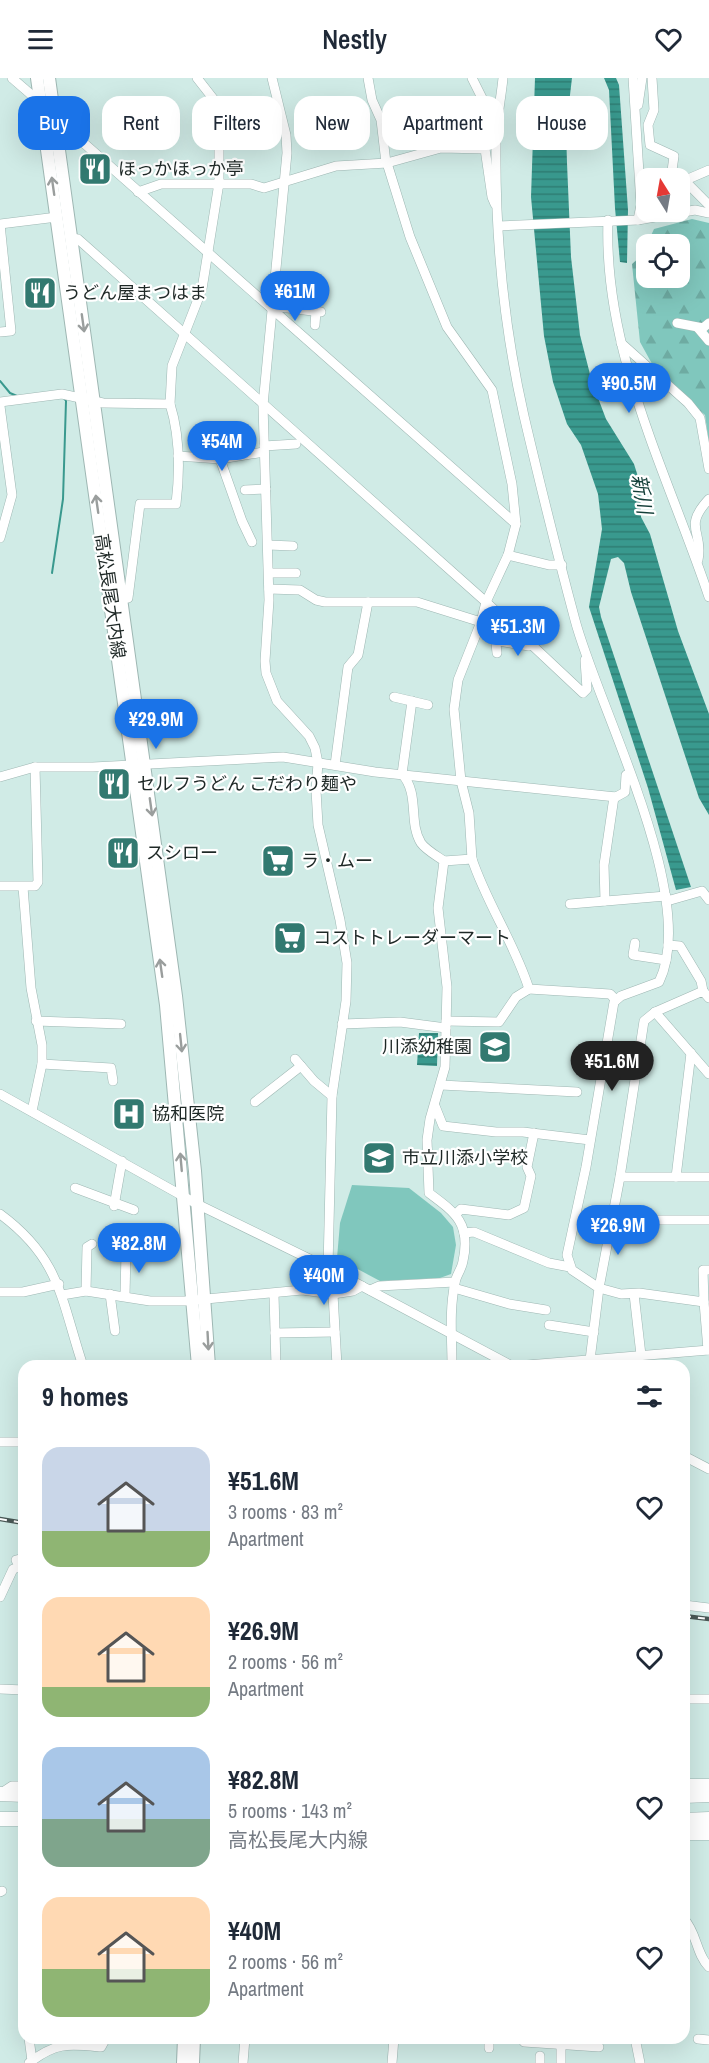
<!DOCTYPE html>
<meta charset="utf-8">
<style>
:root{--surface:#fff;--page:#f2f2f3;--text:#1f2937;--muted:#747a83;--accent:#1a73e8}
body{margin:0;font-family:"Archivo Narrow","Noto Sans JP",sans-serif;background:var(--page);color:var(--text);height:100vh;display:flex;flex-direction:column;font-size:22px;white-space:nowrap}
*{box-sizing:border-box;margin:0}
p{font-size:20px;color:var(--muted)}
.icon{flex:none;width:33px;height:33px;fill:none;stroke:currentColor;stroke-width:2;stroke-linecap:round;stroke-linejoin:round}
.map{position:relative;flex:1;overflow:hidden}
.panel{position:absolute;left:18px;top:1282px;width:672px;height:684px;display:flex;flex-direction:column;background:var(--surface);border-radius:18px;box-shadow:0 6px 24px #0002}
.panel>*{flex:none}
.guide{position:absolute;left:18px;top:18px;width:674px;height:54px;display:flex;gap:12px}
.needle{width:39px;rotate:349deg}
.buttons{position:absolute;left:636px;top:90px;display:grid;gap:12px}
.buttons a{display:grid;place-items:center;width:54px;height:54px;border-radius:12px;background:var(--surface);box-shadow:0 6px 24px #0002;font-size:30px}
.price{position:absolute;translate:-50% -51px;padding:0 14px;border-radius:21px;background:var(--accent);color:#fff;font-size:20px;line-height:39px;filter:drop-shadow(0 2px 3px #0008)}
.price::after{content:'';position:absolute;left:50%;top:36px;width:18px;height:14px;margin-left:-9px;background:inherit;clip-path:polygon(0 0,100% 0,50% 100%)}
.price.current{background:#222;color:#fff}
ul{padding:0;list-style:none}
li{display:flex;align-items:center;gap:18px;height:150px;padding:0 24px}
li span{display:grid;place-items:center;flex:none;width:168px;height:120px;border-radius:18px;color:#555}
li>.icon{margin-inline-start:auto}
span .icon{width:72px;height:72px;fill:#fffc;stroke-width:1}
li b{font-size:26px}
h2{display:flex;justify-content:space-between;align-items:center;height:72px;padding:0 24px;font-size:26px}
.tag{padding:0 21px;border-radius:18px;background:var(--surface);box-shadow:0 6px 24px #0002;font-size:21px;line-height:54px}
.tag.current{background:var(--accent);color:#fff}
header{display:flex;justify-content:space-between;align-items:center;height:78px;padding:0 24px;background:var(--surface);font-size:27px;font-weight:600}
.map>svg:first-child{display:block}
</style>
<header><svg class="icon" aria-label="menu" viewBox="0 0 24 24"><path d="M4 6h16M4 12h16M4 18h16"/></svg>Nestly<svg class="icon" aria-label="heart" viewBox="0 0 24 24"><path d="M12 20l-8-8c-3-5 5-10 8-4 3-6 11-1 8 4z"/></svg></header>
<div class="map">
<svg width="709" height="1985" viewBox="0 0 709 1985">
<defs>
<pattern id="forest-firs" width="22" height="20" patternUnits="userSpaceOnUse" patternTransform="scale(1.5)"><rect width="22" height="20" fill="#80c7bd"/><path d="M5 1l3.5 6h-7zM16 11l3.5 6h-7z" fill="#6eaba2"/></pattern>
<pattern id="water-rules" width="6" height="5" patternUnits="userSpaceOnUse" patternTransform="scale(1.5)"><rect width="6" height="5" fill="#39998e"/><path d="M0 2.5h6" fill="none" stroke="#2f7d74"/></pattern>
</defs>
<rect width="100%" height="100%" fill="#d0ebe6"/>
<!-- forest -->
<path fill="url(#forest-firs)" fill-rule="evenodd" d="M692,141L709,145V365L705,337L657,295L640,264L632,186L642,177L654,151ZM646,166H680V200H646Z"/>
<!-- green -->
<path fill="#80c7bd" d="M352,1107L409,1110L441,1135L453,1149L456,1167L451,1196L440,1200L380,1203L337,1180L340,1145Z"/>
<!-- water -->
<g fill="url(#water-rules)">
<path d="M535,0H572L566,51L567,85L571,179L580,257L592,304L606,341L634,386L640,405L641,439L650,456L678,553L709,636V737L699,720L631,514L624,485L618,479L611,481L599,529L601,539L691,809L676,812L648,710L589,529L602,451L598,416L581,367L567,346L553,304L544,258L531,119Z"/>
<path d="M604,0H616L619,7L628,132L627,185L620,184L615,130L609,12Z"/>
<path d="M419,955H438L437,988L417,987Z"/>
</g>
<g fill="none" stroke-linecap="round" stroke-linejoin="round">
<!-- stream -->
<g stroke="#39998e" stroke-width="2">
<path d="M0,303L10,315L17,318"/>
<path d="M52,495L63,421L66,323L63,319"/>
</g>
<defs>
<g id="minor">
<path d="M12,0L42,26"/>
<path d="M272,0L286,57L287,75L263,327L269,522L265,583L266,595L277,623L309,658L315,670L318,685L316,712L318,747L340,842L347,885L346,923L332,1018L328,1190"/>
<path d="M368,0L372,22L381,42L386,85"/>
<path d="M472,0L487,30L485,71"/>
<path d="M503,0C501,21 496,43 496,65C495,156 504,250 524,338C540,406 557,475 575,542C598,629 700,821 659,904L621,918L614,924L586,1089L567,1177L572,1192L599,1210L590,1282"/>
<path d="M633,0L641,127L638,142"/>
<path d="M652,0L654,32L648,47L650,67L674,78L671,100"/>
<path d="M638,27L642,0"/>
<path d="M53,38L516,446"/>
<path d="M387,85L410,159L447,249L492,312L512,406L516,446L508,477"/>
<path d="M685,103L709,127"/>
<path d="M681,104L709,92"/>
<path d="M138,114L161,106H251L264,110L336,88L387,85L441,70L485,71L492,119L495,126"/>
<path d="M608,142C603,274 668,397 709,519"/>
<path d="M499,148L638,142L695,132L709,135"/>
<path d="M71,160L78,161L486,524L508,477L549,487H562"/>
<path d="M271,228L321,234"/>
<path d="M677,245L703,250L709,245"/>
<path d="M315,247L316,233"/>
<path d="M698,250L709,263"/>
<path d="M0,254L11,253L0,146L57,139"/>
<path d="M621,265L688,325L700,340L709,391"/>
<path d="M0,324L62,316L103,325L170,326C180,358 180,393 176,426H140L128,520L122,521"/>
<path d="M170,326L172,288L202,211L219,105V28L197,0"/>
<path d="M0,328L12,417L0,460"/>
<path d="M226,359L230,379"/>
<path d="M264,368L296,366"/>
<path d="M178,378L220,381L264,374"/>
<path d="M220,381L242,443L252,464"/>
<path d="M245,412L266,411"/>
<path d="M268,467L293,468"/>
<path d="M698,482C704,453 682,450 709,421"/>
<path d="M269,495H296"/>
<path d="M269,511L300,512L316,522L325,524H417L481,544L486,524L583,615L587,611L585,582"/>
<path d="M480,547L484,554L495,556L497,575"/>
<path d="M498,563L529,568L533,565"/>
<path d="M394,619L428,627"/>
<path d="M335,687L348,589L358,577L368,524"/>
<path d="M0,699L35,689H93L283,679L375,694L616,719L625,714L626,697"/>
<path d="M472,781L469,735L461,703L454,631L458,602L481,544"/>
<path d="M444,783L472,781C487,826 515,866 529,911L610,916L616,922"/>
<path d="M0,808H35L38,804L35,689"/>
<path d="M23,809L31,910L42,967V986L32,1033"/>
<path d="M605,823L604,787L614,719"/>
<path d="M667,823L702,813L709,822"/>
<path d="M570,826L666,818"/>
<path d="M635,865L633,877L666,882"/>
<path d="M668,867L680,868L701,903L703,913"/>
<path d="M709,920L703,913L655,934L644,943L620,1099L599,1210L621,1216L639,1215L704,1224L703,1192H709"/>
<path d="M655,934L709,996"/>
<path d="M36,943L121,946"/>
<path d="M446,943L499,944L516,919L529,911"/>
<path d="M342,946L400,944L446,950L447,909L438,830L444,783C437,778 426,772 421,765C408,744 420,716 402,696L412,623"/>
<path d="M446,950L445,989L430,1041L427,1062L429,1115C456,1135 471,1146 463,1183C462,1191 456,1197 455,1205C449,1232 452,1261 452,1288"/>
<path d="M295,981L314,1003L332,1018"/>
<path d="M42,986L111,990L113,1003"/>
<path d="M441,1007L577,1014"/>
<path d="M0,1016L197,1126L328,1190L512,1288"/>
<path d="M255,1024L301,988"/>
<path d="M435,1028L443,1048L496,1054H523L590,1062"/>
<path d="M620,1099H709"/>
<path d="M676,1099L691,975"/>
<path d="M75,1110L134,1132"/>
<path d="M114,1128L122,1083"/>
<path d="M457,1135L461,1131L509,1137L524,1130L531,1098L527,1089L534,1055"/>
<path d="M0,1136C61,1181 61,1222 83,1288"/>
<path d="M611,1142H709"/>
<path d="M464,1155L474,1154L549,1185L570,1189"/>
<path d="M454,1210L509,1226L546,1232"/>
<path d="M370,1212L379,1208L455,1204"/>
<path d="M86,1213L87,1169L92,1166"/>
<path d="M0,1214H23L59,1206"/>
<path d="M110,1216L115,1253"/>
<path d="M333,1216L337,1288"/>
<path d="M634,1216L641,1277"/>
<path d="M62,1217L86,1213L150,1223H185L302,1212L333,1216L353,1213L362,1208"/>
<path d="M274,1217L276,1288"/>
<path d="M125,1218L126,1173"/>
<path d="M704,1224L708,1272"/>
<path d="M549,1247L594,1254"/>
<path d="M275,1255L335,1254"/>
<path d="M515,1288L709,1272"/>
<path d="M0,1364H24"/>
<path d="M684,1378L709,1391"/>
<path d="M19,1488L16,1482L24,1480"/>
<path d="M0,1519L13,1491L24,1488"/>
<path d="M684,1527L709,1530"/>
<path d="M0,1611L24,1612"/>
<path d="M684,1621H709"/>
<path d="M0,1716L12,1708H24"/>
<path d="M0,1814L2,1813"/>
<path d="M684,1841C697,1855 696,1876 709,1889"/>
<path d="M29,1960L32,1983"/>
<path d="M635,1960L640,1985"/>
<path d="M698,1961L709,1962"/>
<path d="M524,1964L599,1969"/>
<path d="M489,1970V1960"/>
<path d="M540,1978V1985"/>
<path d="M29,1985C56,1964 68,1966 101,1969L106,1960"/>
<path d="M243,1985L245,1960"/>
<path d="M392,1985L394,1960"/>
<path d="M561,1985V1966"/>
</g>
<g id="major">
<path d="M37,0L166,927L198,1288"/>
<path d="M49,0L176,918L195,1093L209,1288"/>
<path d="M183,1985L184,1960"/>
<path d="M193,1985L194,1960"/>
</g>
<g id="highway">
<path d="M684,1708H709"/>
<path d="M0,1716L24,1717"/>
<path d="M684,1718L709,1717"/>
<path d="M0,1741H24"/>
<path d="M684,1742L709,1741"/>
<path d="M684,1755H709"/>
</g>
</defs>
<!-- minor casing -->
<use href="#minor" stroke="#9eb7b3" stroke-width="10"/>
<!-- major casing -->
<use href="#major" stroke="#9eb7b3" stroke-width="14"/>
<!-- highway casing -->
<use href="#highway" stroke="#9eb7b3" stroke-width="15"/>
<!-- minor -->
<use href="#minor" stroke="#fff" stroke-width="9"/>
<!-- major -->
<use href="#major" stroke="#fff" stroke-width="12"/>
<!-- highway -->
<use href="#highway" stroke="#fff" stroke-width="14"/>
<defs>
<g id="rail">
<path d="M0,1441L24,1445"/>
<path d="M684,1538L709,1541"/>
</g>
</defs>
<!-- rail casing -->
<use href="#rail" stroke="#4a5856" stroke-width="4.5"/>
<!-- rail -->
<use href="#rail" stroke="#fff" stroke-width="2" stroke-dasharray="7" stroke-linecap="butt"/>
</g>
<!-- one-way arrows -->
<defs><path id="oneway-shaft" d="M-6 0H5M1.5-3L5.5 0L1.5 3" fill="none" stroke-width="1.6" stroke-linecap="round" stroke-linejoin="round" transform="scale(1.5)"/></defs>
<g stroke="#9a9e9d">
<use href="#oneway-shaft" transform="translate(53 108) rotate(-98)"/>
<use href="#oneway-shaft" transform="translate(83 245) rotate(82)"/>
<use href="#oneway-shaft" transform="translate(97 426) rotate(-98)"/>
<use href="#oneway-shaft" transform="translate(151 729) rotate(82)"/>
<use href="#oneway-shaft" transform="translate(161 890) rotate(-98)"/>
<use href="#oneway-shaft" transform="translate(181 965) rotate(84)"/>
<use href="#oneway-shaft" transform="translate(181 1084) rotate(-95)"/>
<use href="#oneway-shaft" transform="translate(208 1263) rotate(87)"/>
</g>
<!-- icons -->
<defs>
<symbol id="restaurant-square" viewBox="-11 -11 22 22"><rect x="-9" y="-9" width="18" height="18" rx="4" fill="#327970" stroke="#fff"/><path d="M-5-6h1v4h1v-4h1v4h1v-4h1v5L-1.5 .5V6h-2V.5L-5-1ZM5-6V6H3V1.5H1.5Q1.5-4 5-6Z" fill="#fff"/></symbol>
<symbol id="supermarket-square" viewBox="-11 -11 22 22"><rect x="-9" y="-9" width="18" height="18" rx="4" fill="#327970" stroke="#fff"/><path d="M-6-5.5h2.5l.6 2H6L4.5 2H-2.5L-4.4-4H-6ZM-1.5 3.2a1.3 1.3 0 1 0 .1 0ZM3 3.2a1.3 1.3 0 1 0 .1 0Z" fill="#fff"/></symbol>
<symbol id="school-square" viewBox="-11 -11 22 22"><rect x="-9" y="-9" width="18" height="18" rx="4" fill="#327970" stroke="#fff"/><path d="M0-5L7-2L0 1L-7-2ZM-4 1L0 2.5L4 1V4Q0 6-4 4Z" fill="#fff"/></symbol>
<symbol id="hospital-square" viewBox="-11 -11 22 22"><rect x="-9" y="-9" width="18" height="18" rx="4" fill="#327970" stroke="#fff"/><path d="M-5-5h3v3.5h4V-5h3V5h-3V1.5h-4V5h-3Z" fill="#fff"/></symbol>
</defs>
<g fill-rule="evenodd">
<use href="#restaurant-square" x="76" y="72" width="38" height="38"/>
<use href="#restaurant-square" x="21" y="196" width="38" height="38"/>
<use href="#restaurant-square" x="95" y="687" width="38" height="38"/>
<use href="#restaurant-square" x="104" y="756" width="38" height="38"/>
<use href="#supermarket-square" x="259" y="764" width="38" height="38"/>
<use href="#supermarket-square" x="271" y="841" width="38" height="38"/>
<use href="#school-square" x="476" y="950" width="38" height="38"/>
<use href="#hospital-square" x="110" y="1017" width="38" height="38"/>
<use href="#school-square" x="360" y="1061" width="38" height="38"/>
</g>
<g text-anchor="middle" stroke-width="4.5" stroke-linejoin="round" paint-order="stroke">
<!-- poi labels -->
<g font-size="18" fill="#1e2826" stroke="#fff" text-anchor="start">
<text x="118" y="97">ほっかほっか亭</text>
<text x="63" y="221">うどん屋まつはま</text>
<text x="137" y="712">セルフうどん こだわり麺や</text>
<text x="146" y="781">スシロー</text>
<text x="301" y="789">ラ・ムー</text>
<text x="313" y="866">コストトレーダーマート</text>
<text x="472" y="975" text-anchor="end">川添幼稚園</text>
<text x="152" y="1042">協和医院</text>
<text x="402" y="1086">市立川添小学校</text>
</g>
<!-- street labels -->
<g font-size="18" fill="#1e2826" stroke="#fff">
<text transform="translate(110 518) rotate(82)" y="6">高松長尾大内線</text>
</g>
<!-- water labels -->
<g font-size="20" font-style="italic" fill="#133f39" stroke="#fff">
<text transform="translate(642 416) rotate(80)" y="7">新川</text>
</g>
</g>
</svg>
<div class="buttons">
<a><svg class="needle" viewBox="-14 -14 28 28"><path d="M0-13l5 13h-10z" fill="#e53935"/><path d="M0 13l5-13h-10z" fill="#747a83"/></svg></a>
<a><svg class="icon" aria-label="locate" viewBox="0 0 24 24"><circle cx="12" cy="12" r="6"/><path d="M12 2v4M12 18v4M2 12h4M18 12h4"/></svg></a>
</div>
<b class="price" style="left:295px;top:244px">¥61M</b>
<b class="price" style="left:629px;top:336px">¥90.5M</b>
<b class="price" style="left:222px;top:394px">¥54M</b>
<b class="price" style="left:518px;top:579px">¥51.3M</b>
<b class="price" style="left:156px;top:672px">¥29.9M</b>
<b class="price current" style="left:612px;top:1014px">¥51.6M</b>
<b class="price" style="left:618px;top:1178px">¥26.9M</b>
<b class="price" style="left:139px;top:1196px">¥82.8M</b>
<b class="price" style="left:324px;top:1228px">¥40M</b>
<div class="guide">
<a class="tag current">Buy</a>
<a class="tag">Rent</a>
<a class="tag">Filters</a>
<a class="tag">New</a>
<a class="tag">Apartment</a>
<a class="tag">House</a>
</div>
<section class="panel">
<h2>9 homes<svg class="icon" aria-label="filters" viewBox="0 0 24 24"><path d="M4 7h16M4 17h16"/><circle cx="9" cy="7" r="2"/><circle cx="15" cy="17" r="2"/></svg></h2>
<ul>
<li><span style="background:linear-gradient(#c9d6e8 70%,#8fb573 0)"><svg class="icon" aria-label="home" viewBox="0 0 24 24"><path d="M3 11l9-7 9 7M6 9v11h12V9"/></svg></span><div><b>¥51.6M</b><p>3 rooms · 83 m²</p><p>Apartment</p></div><svg class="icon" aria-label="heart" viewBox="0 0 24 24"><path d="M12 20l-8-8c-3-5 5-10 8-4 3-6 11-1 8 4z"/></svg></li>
<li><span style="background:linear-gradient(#ffd9b3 75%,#8fb573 0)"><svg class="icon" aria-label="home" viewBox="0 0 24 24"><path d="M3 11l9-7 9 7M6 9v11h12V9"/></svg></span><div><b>¥26.9M</b><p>2 rooms · 56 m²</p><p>Apartment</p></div><svg class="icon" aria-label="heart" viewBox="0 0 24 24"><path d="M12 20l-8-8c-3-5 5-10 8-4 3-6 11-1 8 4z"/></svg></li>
<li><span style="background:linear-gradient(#a9c7e8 60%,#7fa58c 0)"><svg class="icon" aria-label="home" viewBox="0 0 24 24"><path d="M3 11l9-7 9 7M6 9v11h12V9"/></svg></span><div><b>¥82.8M</b><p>5 rooms · 143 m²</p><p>高松長尾大内線</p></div><svg class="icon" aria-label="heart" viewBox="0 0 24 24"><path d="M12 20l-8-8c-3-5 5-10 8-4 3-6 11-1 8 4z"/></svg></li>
<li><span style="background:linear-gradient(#ffd9b3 60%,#8fb573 0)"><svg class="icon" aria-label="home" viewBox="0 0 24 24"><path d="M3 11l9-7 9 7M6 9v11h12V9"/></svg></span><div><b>¥40M</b><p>2 rooms · 56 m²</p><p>Apartment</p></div><svg class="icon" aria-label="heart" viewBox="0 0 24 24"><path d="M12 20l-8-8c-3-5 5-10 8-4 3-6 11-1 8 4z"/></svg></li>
</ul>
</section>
</div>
